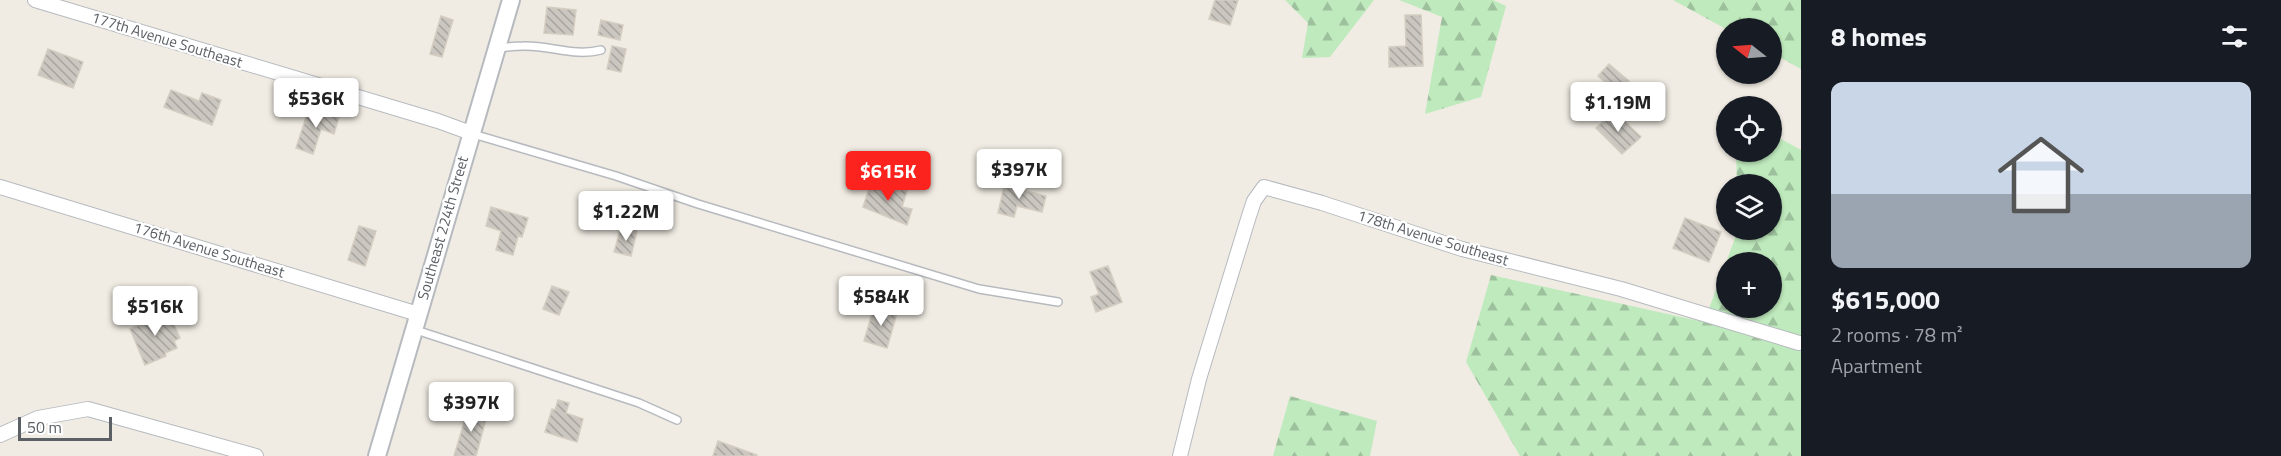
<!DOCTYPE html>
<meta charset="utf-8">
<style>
:root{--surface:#171b24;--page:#20242c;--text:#f1f3f6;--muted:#9ea1a6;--accent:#fc221d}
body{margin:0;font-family:"Titillium Web",sans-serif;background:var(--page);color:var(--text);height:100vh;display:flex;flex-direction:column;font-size:22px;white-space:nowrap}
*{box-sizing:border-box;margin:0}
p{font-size:20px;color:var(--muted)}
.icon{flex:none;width:33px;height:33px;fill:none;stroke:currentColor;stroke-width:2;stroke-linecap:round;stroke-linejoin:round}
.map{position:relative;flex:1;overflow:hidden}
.details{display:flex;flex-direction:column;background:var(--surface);width:480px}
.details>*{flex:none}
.needle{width:39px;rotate:287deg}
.controls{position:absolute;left:1716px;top:18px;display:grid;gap:12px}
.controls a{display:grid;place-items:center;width:66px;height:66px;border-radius:50%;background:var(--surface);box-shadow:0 2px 4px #0004;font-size:30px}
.scale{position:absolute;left:18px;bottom:15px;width:94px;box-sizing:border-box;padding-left:6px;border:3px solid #5b6065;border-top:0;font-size:16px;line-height:21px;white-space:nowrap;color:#5b6065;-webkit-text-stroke:4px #fff;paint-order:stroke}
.price{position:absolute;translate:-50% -51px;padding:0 14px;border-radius:6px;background:#fff;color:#222;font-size:20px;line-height:39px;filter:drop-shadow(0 2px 3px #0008)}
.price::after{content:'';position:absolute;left:50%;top:36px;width:18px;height:14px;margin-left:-9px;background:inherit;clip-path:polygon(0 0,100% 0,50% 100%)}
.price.selected{background:var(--accent);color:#fff}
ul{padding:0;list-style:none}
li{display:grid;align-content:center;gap:12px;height:318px;padding:0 30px}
li span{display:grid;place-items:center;height:186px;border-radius:12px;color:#555}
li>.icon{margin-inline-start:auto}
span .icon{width:108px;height:108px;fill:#fffc;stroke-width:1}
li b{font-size:26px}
h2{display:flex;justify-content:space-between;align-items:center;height:72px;padding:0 30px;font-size:26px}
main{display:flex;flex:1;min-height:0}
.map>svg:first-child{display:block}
</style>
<main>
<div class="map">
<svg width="1801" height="456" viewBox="0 0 1801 456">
<defs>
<pattern id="forest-firs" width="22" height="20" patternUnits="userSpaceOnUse" patternTransform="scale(1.5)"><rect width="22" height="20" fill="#bfeabd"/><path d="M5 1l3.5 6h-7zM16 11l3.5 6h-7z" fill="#9ec19d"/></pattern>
<pattern id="building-back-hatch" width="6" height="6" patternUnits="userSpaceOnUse" patternTransform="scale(1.5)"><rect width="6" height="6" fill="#cbc7c0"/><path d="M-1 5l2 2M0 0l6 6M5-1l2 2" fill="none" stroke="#a8a5a0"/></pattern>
</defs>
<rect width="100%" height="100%" fill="#f0ece3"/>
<!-- forest -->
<g fill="url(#forest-firs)" fill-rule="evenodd">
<path d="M1285,0H1374L1330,57L1302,58L1308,23Z"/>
<path d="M1399,0H1493L1506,6L1481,97L1425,114L1442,17Z"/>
<path d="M1673,0H1801V69L1772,53V28L1726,29Z"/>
<path d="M1772,134L1801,150V456H1520L1466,362L1491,275L1704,322L1738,230H1772V184H1737L1736,152H1772ZM1726,262H1772V308H1726Z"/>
<path d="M1290,396L1377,421L1370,456H1273Z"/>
</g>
<!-- building -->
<g fill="url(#building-back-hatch)" stroke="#d5cdc1" stroke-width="1.5">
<path d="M1215,0H1238L1230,25L1209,19Z"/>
<path d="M547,7L576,10L573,35L544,33Z"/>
<path d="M1405,15H1421L1423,66L1389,67V47L1406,46Z"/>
<path d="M441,16L453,20L442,57L430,54Z"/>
<path d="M601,20L623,25L620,40L598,35Z"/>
<path d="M612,46L626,49L621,72L607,69Z"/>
<path d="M48,49L83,62L73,88L38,75Z"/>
<path d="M1609,64L1629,81L1618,94L1598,76Z"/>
<path d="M171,90L199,101L202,93L221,100L212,125L164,107Z"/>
<path d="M309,108L339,117L334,134L321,129L313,154L296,148Z"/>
<path d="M1614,111L1641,137L1622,154L1596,128Z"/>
<path d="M872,179L907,191L902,207L912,209L907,225L863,207Z"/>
<path d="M1005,182L1023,186L1022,190L1046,196L1042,212L1017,206L1014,217L998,213Z"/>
<path d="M491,207L528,218L522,237L518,236L513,255L496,250L501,231L486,226Z"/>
<path d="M1685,218L1721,232L1709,262L1673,248Z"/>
<path d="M359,226L376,231L365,266L348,260Z"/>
<path d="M621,227L637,231L631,256L614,252Z"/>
<path d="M1108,266L1122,302L1096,312L1091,297L1099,294L1090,272Z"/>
<path d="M552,286L569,292L559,315L543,309Z"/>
<path d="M874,307L897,313L887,348L864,341Z"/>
<path d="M149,309L153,319L162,315L164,318L170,316L180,338L174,341L177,348L165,353L166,356L145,365L130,329L144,323L139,313Z"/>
<path d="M558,400L569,403L566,413L583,419L577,442L545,432L552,409L555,410Z"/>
<path d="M469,406L488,412L476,456H454Z"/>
<path d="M718,441L757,455V456H713Z"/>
</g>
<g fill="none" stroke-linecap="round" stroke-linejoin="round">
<defs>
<g id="service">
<path d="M499,48C507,47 515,46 523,46C550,45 574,57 601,50"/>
<path d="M473,134L616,176L698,204L979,289L1058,302"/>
<path d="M416,330L639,403L677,420"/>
</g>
<g id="minor">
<path d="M35,0L438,121L471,133"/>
<path d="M0,187L418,314"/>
<path d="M0,435L38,418L88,409L256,456"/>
<path d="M1180,456L1199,379L1249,216L1254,201L1264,187L1322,203L1462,249L1621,289L1799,343"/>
</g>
<path id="tertiary" d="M377,456L511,0"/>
</defs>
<!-- service casing -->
<use href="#service" stroke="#b6babf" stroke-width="10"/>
<!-- minor casing -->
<use href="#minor" stroke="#b6babf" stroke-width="16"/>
<!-- tertiary casing -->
<use href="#tertiary" stroke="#b6babf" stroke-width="20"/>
<!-- service -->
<use href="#service" stroke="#fff" stroke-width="7"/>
<!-- minor -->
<use href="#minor" stroke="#fff" stroke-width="14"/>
<!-- tertiary -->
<use href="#tertiary" stroke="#fff" stroke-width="16"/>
</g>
<g text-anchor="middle" stroke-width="4.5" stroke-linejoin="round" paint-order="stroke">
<!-- street labels -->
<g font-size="15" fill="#5b6065" stroke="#fff">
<text transform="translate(167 40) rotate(17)" y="5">177th Avenue Southeast</text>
<text transform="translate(443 228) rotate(-74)" y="5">Southeast 224th Street</text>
<text transform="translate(1433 238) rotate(17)" y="5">178th Avenue Southeast</text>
<text transform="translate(209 250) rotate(17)" y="5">176th Avenue Southeast</text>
</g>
</g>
</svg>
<div class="controls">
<a><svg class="needle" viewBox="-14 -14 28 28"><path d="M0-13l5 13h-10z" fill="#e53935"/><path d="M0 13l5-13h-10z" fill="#9ea1a6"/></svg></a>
<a><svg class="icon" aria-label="locate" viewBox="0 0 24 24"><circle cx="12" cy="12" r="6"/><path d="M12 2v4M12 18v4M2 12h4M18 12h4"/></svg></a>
<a><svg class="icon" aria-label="layers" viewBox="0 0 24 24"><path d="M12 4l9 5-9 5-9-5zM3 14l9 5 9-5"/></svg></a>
<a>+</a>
</div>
<div class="scale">50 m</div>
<b class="price" style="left:316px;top:129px">$536K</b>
<b class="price" style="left:1618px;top:133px">$1.19M</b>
<b class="price" style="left:1019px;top:200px">$397K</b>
<b class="price selected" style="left:888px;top:202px">$615K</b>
<b class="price" style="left:626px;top:242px">$1.22M</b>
<b class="price" style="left:881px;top:327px">$584K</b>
<b class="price" style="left:155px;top:337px">$516K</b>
<b class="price" style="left:471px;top:433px">$397K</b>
</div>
<section class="details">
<h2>8 homes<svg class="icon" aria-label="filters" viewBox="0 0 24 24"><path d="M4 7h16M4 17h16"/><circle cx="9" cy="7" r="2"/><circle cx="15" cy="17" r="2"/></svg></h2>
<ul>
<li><span style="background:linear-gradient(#c9d6e8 60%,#9aa5b1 0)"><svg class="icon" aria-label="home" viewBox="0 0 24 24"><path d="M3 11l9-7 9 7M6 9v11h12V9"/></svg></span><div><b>$615,000</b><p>2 rooms · 78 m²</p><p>Apartment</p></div></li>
</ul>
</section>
</main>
